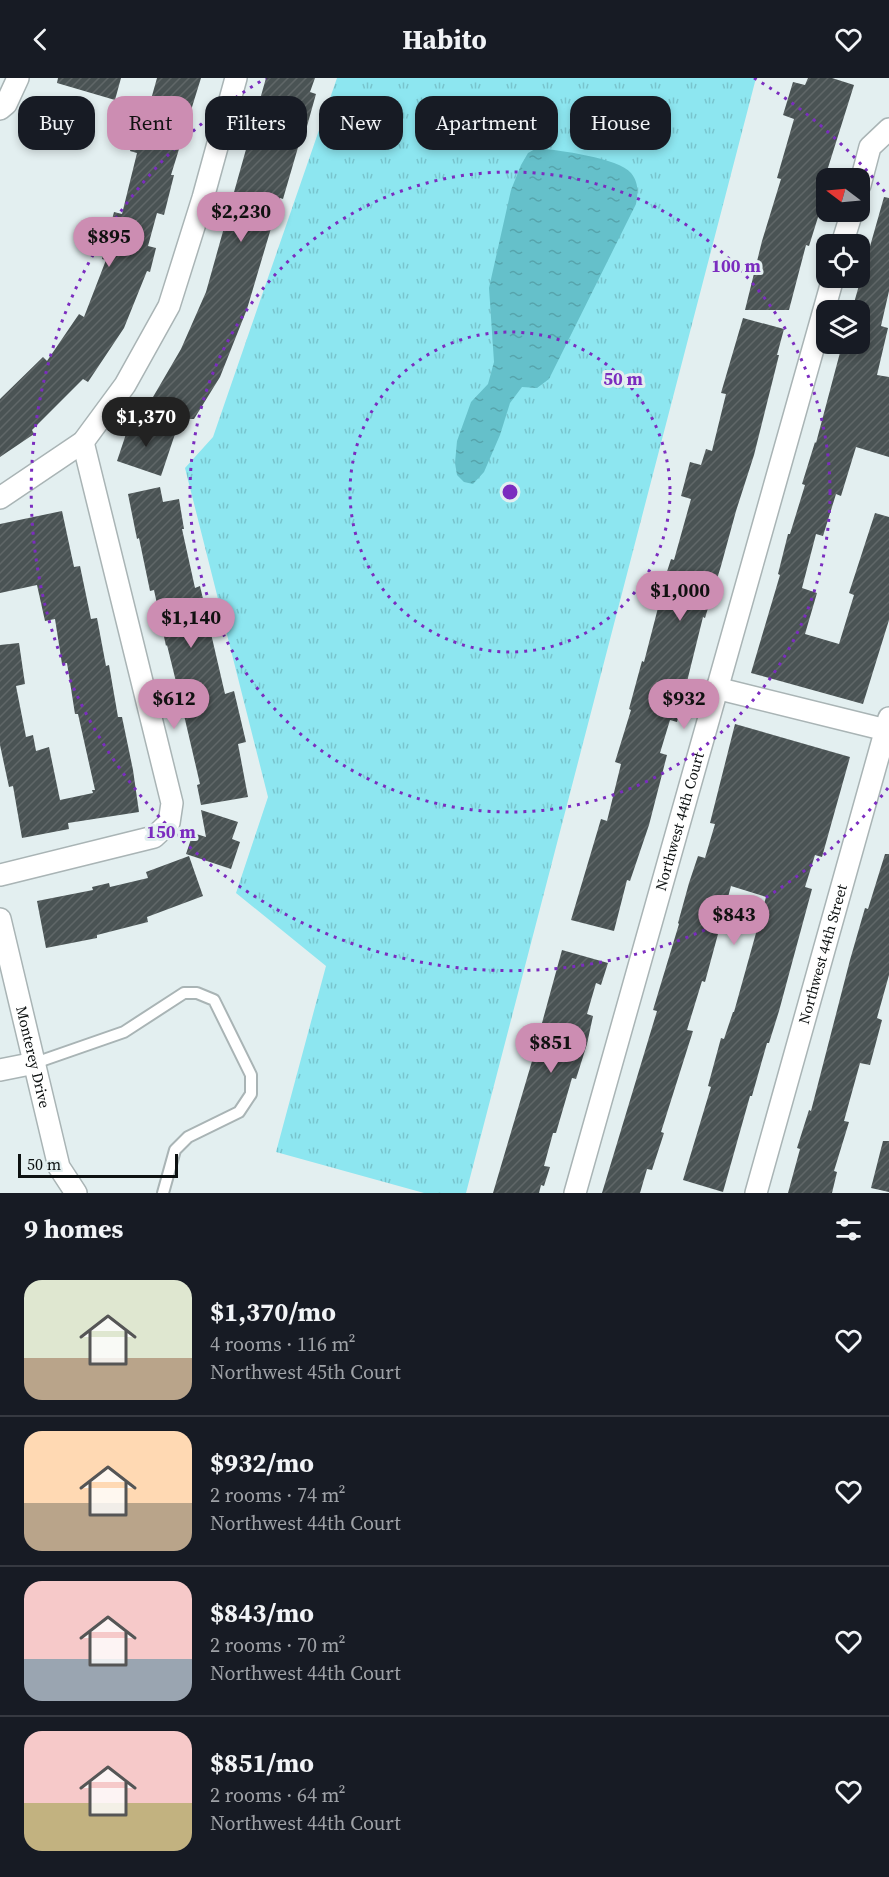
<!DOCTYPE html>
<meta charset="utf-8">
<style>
:root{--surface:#171b24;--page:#20242c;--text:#f1f3f6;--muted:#9ea1a6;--line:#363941;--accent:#cc8db2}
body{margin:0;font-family:"Source Serif 4",serif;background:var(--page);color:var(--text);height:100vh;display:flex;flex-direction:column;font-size:22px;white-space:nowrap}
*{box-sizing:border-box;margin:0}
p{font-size:20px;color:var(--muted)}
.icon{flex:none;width:33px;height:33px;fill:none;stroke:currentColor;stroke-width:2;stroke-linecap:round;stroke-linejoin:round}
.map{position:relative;height:1115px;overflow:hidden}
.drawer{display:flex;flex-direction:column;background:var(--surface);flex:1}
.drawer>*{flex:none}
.guide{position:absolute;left:18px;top:18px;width:854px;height:54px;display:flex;gap:12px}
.needle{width:39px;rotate:286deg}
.controls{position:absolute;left:816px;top:90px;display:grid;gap:12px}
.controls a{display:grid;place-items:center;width:54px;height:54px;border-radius:12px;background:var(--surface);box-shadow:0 3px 9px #0003;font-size:30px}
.scale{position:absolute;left:18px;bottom:15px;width:160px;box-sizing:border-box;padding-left:6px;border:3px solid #0d1111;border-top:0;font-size:16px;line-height:21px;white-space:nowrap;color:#0d1111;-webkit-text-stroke:4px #e3eff0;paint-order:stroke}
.price{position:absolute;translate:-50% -51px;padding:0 14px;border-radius:21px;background:var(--accent);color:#111;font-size:20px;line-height:39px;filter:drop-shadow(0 2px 3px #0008)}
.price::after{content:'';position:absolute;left:50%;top:36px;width:18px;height:14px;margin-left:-9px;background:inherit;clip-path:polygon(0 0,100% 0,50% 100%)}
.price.current{background:#222;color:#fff}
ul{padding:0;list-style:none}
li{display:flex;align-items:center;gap:18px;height:150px;padding:0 24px}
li+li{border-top:2px solid var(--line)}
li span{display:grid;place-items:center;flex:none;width:168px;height:120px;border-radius:18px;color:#555}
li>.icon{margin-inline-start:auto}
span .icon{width:72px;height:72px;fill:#fffc;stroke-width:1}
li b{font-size:26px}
h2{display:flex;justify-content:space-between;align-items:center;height:72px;padding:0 24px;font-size:26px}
.pill{padding:0 21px;border-radius:18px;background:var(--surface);box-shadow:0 3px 9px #0003;font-size:21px;line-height:54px}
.pill.current{background:var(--accent);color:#111}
header{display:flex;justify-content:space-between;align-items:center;height:78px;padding:0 24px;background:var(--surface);font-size:27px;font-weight:700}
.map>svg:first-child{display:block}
</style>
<header><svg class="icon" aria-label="back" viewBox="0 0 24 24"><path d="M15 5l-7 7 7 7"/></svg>Habito<svg class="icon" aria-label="heart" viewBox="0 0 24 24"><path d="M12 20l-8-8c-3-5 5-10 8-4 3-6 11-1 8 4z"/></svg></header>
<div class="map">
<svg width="889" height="1115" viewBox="0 0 889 1115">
<defs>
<pattern id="grass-tufts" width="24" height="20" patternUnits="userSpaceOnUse" patternTransform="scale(1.5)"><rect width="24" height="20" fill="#8de6f0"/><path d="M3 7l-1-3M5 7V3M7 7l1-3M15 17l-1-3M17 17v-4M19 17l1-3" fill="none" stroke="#78c4cd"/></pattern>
<pattern id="water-ripples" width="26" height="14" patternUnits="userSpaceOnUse" patternTransform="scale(1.5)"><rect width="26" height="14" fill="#65c0ca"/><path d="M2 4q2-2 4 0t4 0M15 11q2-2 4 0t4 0" fill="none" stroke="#56a4ac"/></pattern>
<pattern id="building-hatch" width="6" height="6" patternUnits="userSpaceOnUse" patternTransform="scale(1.5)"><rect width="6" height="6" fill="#4a5354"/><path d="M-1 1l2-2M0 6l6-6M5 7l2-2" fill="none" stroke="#606768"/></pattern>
</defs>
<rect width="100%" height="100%" fill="#e3eff0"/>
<!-- grass -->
<path fill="url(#grass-tufts)" d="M337,0H756L466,1115H424L276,1074L326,888L236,815L268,719L185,390L213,359Z"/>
<!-- water -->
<path fill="url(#water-ripples)" d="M537,70C558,72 619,80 631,95C639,105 638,115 636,126L549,301L537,310L522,309L510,325L500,357L484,394L473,406L464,404L457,397L455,385L457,363L471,324L488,306L494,284L489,210L511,112L521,87L528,75Z"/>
<!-- building -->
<g fill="url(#building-hatch)">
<path d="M58,0H121L115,22L57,5Z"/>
<path d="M157,0H201L171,97H174L164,137L157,135L148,168L156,170L150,194L147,193L124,250L88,304L83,301L32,352L34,356L0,379V321L43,279L47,283L79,236L84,239L106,182L102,181L114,134L122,136L137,75L130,73L145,24L150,25Z"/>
<path d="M266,0H315L310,14L316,16L302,66H299L283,121L280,120L247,231L220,299L194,341H188L153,319L181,271L206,214Z"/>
<path d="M808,0H832L854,7L827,93L830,94L822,119L824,120L809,168L806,167L789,232H745L762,163L781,101L777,100L794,41L783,37L793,4L805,7Z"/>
<path d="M884,119L889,120V213L881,248L888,250L877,297L889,299V379L856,369L841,418L836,416L823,458L816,456L802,510L817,515L805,556L839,566L854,517L849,515L875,435L889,439V542L863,626L751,595L780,497L778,496L788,456H790L805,407L802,406L815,364L816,365L842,267L860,272V232H852Z"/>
<path d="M743,240L784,251L777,277H779L754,377L736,433L721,488L705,540L703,539L677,644L670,642L660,675L667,677L649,747L630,803L627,802L614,853L571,842L601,741L607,743L621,686L615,684L631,632L629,631L642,583L644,584L659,526L657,525L671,481L674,482L691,421L681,418L690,384L701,387L706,371L712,373L726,316L721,315Z"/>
<path d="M131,341L175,356L161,398L117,383Z"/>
<path d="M160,409L163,424L179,421L184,451H182L195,510L200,508L225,616L234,613L246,664L238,666L248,719L201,727L197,707L200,706L180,620L167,567L166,568L154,512L150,513L139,460L137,461L128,416Z"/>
<path d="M62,433L74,489L80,488L91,541L97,540L106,588L109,587L118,639H122L133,692L139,734L68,745L69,751L22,760L13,708L9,709L0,667V567L19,565L25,606L16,608L26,659L33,657L36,673L49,669L60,722L93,715L92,712H95L78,636H75L67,585L62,586L55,541L45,543L37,507L0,515V446Z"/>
<path d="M735,646L850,679L822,779L815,777L805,809L812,811L779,933L769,965H767L752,1018H750L723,1114L683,1102L711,1009L708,1008L721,960L724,961L733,934H734L766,819L731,808L705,904L702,903L687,952L693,953L661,1054L664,1055L652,1092L647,1091L640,1115H602L657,933L653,932L679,846L678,845L689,805L698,778L705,780L715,746L710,745Z"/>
<path d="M201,732L238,744L232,761L240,764L231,791L186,776L193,755L206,759Z"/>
<path d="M885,776H889V897L877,940L882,942L870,987L860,985L844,1043L849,1044L834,1093L837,1094L832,1115H788L800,1071L797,1070L809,1032L811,1033L850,882L865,830L868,831Z"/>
<path d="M189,778L203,818L147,839L148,844L97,857V860L46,870L37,823L93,812L92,809L109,805L110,809L148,800L146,794Z"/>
<path d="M562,872L608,885L601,907L596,905L587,936L593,938L587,966L576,1001L572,1000L556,1055H553L544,1088L550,1089L544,1108L541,1107L539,1115H493L543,946L542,945Z"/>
<path d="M883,1063H889V1114L871,1110Z"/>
</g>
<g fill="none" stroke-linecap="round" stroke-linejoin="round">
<defs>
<path id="service" d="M35,985L124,954L184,915H197L214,922L251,997V1016L239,1034L188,1059L175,1072L163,1115"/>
<g id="minor">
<path d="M0,31L6,26L18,0"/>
<path d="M860,107L870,69L889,51"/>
<path d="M842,166L852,134"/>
<path d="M0,420L83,364L125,307L169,228L203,120L236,0"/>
<path d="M716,610L886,652"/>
<path d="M0,797L154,759L169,745L172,725L83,364"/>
<path id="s1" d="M0,841L59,1089L76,1115"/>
<path d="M0,992L35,985"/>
<path id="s2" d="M575,1115L833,200"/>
<path id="s3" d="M756,1115L889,640"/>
</g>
</defs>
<!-- service casing -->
<use href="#service" stroke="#a9b4b5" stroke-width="14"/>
<!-- minor casing -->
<use href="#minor" stroke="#a9b4b5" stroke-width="24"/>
<!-- service -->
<use href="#service" stroke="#fff" stroke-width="10"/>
<!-- minor -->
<use href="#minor" stroke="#fff" stroke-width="21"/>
</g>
<!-- distance rings -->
<g fill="none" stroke="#7b2cbf" stroke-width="3" stroke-dasharray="3 6">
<circle cx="510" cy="414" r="160"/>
<circle cx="510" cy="414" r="320"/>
<path d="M888 710A480 480 0 1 1 266 0M754 0A480 480 0 0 1 888 118"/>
</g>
<g text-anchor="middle" stroke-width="6" stroke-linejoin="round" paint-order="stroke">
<!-- street labels -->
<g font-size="15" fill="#0d1111" stroke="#e3eff0">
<text dy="5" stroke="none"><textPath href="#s2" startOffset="386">Northwest 44th Court</textPath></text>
<text dy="5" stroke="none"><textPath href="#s3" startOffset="248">Northwest 44th Street</textPath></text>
<text dy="5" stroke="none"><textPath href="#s1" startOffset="142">Monterey Drive</textPath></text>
</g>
</g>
<circle cx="510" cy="414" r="9" fill="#7b2cbf" stroke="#e3eff0" stroke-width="3"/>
<g font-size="18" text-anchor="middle" font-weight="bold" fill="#7b2cbf" stroke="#e3eff0" stroke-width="6" stroke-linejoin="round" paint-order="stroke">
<text x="736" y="194">100 m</text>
<text x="623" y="307">50 m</text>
<text x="171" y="760">150 m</text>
</g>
</svg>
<div class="controls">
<a><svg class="needle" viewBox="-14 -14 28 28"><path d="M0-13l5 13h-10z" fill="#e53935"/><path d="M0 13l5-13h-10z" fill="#9ea1a6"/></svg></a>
<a><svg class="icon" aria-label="locate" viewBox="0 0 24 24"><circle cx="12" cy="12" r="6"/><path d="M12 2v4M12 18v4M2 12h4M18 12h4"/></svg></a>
<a><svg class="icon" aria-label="layers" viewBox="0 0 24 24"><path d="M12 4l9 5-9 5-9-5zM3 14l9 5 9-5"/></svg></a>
</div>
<div class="scale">50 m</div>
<b class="price" style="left:241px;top:165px">$2,230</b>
<b class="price" style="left:109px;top:190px">$895</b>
<b class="price current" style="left:146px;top:370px">$1,370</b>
<b class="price" style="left:680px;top:544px">$1,000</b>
<b class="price" style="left:191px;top:571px">$1,140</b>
<b class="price" style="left:174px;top:652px">$612</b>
<b class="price" style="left:684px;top:652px">$932</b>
<b class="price" style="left:734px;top:868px">$843</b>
<b class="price" style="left:551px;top:996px">$851</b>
<div class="guide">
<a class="pill">Buy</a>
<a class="pill current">Rent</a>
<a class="pill">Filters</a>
<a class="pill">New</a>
<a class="pill">Apartment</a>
<a class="pill">House</a>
</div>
</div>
<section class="drawer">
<h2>9 homes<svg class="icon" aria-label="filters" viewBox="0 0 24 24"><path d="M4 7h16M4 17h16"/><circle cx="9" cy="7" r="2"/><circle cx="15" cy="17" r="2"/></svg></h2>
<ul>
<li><span style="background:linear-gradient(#dfe7d0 65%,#b9a48a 0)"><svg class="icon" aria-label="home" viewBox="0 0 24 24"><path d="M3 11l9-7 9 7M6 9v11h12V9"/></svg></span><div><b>$1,370/mo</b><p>4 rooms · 116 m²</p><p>Northwest 45th Court</p></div><svg class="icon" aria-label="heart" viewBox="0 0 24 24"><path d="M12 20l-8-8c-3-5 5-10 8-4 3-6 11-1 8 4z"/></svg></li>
<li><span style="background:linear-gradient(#ffd9b3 60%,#b9a48a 0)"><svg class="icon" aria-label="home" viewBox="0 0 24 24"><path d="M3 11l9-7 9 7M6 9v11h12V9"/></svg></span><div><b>$932/mo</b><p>2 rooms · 74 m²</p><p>Northwest 44th Court</p></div><svg class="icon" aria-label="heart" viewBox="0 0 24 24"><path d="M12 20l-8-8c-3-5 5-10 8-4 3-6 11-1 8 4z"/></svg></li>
<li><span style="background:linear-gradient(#f6c9c9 65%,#9aa5b1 0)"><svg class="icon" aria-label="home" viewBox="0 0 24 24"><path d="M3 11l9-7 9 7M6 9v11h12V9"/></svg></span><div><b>$843/mo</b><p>2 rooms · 70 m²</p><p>Northwest 44th Court</p></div><svg class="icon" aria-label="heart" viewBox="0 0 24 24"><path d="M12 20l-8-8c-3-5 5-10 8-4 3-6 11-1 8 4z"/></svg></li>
<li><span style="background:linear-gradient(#f6c9c9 60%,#c2b280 0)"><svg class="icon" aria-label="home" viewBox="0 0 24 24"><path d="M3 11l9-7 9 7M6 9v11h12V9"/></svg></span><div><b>$851/mo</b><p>2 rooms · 64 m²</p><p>Northwest 44th Court</p></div><svg class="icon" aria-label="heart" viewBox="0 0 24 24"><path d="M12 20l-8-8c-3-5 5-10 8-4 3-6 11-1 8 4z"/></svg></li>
</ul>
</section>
